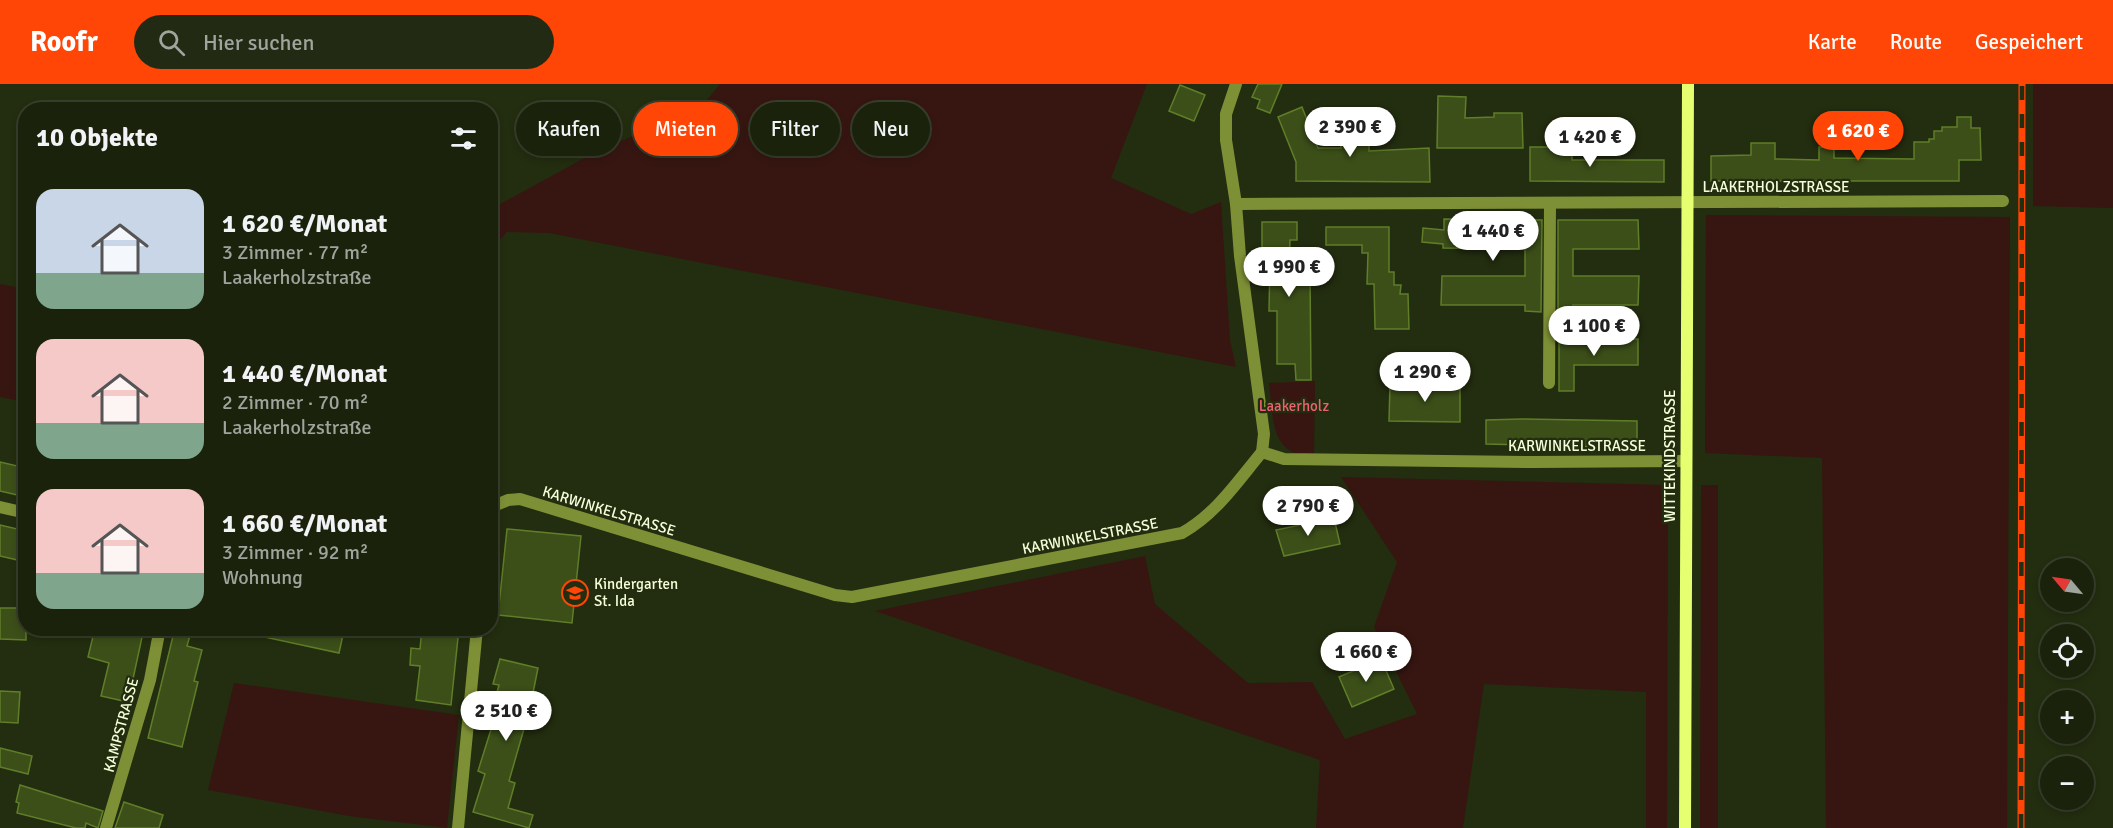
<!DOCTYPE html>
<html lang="de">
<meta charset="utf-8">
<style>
:root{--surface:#1a220b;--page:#232a14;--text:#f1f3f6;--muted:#9fa49d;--line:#383f2c;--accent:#ff4606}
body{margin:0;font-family:Signika,sans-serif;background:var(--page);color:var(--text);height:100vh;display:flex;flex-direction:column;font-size:22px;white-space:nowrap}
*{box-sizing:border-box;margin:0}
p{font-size:20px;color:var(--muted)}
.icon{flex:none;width:33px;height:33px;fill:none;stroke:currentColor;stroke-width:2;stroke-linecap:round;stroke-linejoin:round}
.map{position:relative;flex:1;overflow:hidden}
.side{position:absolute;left:18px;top:18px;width:480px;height:534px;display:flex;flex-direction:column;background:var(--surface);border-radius:24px;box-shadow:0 3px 9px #0003,0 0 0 2px var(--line)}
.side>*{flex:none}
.banner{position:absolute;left:516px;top:18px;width:570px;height:54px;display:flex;gap:12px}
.needle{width:39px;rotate:299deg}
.fabs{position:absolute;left:2040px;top:474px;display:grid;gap:12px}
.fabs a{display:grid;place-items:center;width:54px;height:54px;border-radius:50%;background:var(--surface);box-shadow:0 3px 9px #0003,0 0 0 2px var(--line);font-size:30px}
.price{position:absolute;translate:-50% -51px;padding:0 14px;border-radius:21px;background:#fff;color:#222;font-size:20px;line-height:39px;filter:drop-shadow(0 2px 3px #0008)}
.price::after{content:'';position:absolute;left:50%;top:36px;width:18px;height:14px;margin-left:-9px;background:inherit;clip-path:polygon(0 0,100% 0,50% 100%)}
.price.active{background:var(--accent);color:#fff}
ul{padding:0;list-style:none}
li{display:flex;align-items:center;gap:18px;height:150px;padding:0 18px}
li span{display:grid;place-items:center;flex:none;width:168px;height:120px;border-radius:18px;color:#555}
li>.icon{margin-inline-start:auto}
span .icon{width:72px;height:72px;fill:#fffc;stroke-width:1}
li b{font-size:26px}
h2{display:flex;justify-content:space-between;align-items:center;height:72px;padding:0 18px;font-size:26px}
.pill{padding:0 21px;border-radius:27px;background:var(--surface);box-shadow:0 3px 9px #0003,0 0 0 2px var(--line);font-size:21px;line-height:54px}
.pill.active{background:var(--accent);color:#fff}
header{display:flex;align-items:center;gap:36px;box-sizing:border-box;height:84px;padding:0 30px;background:var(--accent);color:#fff}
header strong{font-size:28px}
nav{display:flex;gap:33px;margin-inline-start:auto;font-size:21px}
.search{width:420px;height:54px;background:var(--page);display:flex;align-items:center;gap:15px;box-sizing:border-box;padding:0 21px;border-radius:33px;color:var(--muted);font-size:22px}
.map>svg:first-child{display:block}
</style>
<header>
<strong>Roofr</strong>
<div class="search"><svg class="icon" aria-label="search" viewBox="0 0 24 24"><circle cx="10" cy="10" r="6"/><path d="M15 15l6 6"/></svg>Hier suchen</div>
<nav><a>Karte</a><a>Route</a><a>Gespeichert</a></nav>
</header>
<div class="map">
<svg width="2113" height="744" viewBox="0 0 2113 744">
<rect width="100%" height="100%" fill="#232d0f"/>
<!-- green -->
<g fill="#371611">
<path d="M720,0H1147L1111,94L1191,130L1221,118L1230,256L1236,283L549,149L507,148L491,165V125L592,70L703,21Z"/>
<path d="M2033,0H2113V124L2033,122Z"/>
<path d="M1706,131L2010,133L2007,744H1826L1822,374L1705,369Z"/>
<path d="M0,200L25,205V318L0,313Z"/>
<path d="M1315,297L1314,370C1308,370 1300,371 1295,369C1270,361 1272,320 1269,299Z"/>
<path d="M1341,393L1668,401L1667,744H1646V608L1484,600L1463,744H1316L1320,676L875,527L1145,472L1155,520L1248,599L1312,598L1345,655L1417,630L1374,543L1397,478Z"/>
<path d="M1701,401H1718V744H1700Z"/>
<path d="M234,599L459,631L447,744L349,732L208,706Z"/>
</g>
<!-- building -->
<g fill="#3c4f19" stroke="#607e29" stroke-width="1.5">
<path d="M1258,0H1282L1270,29L1257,24L1260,16L1252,13Z"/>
<path d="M1180,1L1205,11L1194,37L1169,27Z"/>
<path d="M1438,12L1466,13L1465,34L1494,33V29H1522L1523,64H1437Z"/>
<path d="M1302,23L1318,64H1341V58H1369V67L1429,64L1430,98L1296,97V78L1278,33Z"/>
<path d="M1957,33H1971V44H1980L1981,76H1959V97H1711V72L1751,71V59H1775V75L1819,76V63H1834V74L1914,75V58H1929V55H1934V47H1942V43H1957Z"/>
<path d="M1530,63H1572V76H1664V98L1530,97Z"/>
<path d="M1444,135L1542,136L1541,228L1525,227V221H1441L1442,192H1525V165L1443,164V160L1422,158L1423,144L1444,146Z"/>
<path d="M1558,136H1638L1639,165H1573V192H1639L1638,221H1573V229L1558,228Z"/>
<path d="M1262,138H1297V156H1290L1289,183L1304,184V191H1310L1311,296H1296L1295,280H1277V227H1269L1270,175H1262Z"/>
<path d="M1326,143H1389V188H1394V201H1401L1400,210H1408L1409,245H1375L1374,200H1367L1368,169H1362V161H1326Z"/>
<path d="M1573,255H1638V281H1574V307H1559V259H1573Z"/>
<path d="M1390,300H1460V338L1389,337Z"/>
<path d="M1522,335L1637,337V364L1486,360V336Z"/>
<path d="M0,378L26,384V413L0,407Z"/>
<path d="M1334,434L1340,460L1284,472L1276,446Z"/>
<path d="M0,441L26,447V478L0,472Z"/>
<path d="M507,445L581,452L572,539L498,531Z"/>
<path d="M0,524H26V556L0,555Z"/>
<path d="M95,544H144L128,618L101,612L109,579L88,573Z"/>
<path d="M175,544H192L187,562L202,566L194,597L198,598L182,663L148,654Z"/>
<path d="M256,544H336L344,546L339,569L255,551Z"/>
<path d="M422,544H459L451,621L416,616L420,582L410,581L411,564L420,565Z"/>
<path d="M500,575L538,584L530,624L509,697L515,699L508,724L533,731L529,744L473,728L485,690L478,687L493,639L489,638L499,601L493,600Z"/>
<path d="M1381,575L1394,605L1352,623L1339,593Z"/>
<path d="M0,607L20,608L18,639L0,638Z"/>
<path d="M0,664L32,672L28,690L0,683Z"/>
<path d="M20,701L103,727L98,744L86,739L85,744H76L17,729L19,719L16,718Z"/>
<path d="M124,718L163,731L159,744H115Z"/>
</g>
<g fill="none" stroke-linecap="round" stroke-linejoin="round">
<!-- minor -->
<g stroke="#7e9036" stroke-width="12">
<path d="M1236,0L1226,30V56L1236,120L1240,172L1264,350L1262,368"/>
<path d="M1236,120L2003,117"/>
<path d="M1549,299L1550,119"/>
<path d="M1262,368L1284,375L1533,378L1686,377"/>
<path d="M0,423L26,429"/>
<path d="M490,433L496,421L508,416L520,415L835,511L852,513L1182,449C1216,430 1237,398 1262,368"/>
<path d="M106,744L150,596L160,544"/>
<path d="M458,744L477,544"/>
</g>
<!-- secondary -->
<path stroke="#e5ff71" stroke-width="12" d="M1685,744L1688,0"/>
<defs>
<path id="rail" d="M2021,744L2022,0"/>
</defs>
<!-- rail casing -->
<use href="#rail" stroke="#ff4606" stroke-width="7"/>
<!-- rail -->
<use href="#rail" stroke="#232d0f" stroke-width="4.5" stroke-dasharray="14" stroke-linecap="butt"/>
</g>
<!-- icons -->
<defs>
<symbol id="school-ring" viewBox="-11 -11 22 22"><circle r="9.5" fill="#232d0f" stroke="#ff4606" stroke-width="1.5"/><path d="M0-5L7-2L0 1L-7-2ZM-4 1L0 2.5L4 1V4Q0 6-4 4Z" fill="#ff4606"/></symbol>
</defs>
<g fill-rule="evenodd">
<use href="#school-ring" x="560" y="494" width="30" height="30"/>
</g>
<g text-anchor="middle" stroke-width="4.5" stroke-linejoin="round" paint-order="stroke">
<!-- street labels -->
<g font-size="15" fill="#f5ffda" stroke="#232d0f">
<text x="1776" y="108">LAAKERHOLZSTRASSE</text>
<text x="1577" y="367">KARWINKELSTRASSE</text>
<text transform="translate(1670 372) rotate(-90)" y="5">WITTEKINDSTRASSE</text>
<text transform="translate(609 427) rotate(17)" y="5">KARWINKELSTRASSE</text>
<text transform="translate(1090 452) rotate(-11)" y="5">KARWINKELSTRASSE</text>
<text transform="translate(121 641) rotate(-75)" y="5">KAMPSTRASSE</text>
</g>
<!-- park labels -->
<g font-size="15" fill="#ec6270" stroke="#232d0f">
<text x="1294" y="327">Laakerholz</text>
</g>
<!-- poi labels -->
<g font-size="15" fill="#f5ffda" stroke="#232d0f" text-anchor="start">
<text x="594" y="505">Kindergarten<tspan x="594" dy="17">St. Ida</tspan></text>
</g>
</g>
</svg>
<div class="fabs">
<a><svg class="needle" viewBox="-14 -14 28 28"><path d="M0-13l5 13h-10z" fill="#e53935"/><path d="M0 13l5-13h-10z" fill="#9fa49d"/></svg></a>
<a><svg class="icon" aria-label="locate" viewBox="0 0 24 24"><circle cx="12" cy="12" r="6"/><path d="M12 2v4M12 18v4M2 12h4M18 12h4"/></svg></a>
<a>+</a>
<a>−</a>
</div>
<b class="price" style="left:1350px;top:74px">2 390 €</b>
<b class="price active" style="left:1858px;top:78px">1 620 €</b>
<b class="price" style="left:1590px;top:84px">1 420 €</b>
<b class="price" style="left:1493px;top:178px">1 440 €</b>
<b class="price" style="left:1289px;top:214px">1 990 €</b>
<b class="price" style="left:1594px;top:273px">1 100 €</b>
<b class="price" style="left:1425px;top:319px">1 290 €</b>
<b class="price" style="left:1308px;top:453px">2 790 €</b>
<b class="price" style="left:1366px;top:599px">1 660 €</b>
<b class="price" style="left:506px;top:658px">2 510 €</b>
<div class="banner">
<a class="pill">Kaufen</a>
<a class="pill active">Mieten</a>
<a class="pill">Filter</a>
<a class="pill">Neu</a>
</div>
<section class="side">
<h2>10 Objekte<svg class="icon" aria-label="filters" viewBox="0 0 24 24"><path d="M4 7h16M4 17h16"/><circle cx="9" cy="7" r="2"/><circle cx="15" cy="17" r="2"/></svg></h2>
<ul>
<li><span style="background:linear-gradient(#c9d6e8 70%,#7fa58c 0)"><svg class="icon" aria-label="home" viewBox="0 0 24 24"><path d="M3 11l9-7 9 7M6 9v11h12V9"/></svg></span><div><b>1 620 €/Monat</b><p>3 Zimmer · 77 m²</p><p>Laakerholzstraße</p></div></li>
<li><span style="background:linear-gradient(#f6c9c9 70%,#7fa58c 0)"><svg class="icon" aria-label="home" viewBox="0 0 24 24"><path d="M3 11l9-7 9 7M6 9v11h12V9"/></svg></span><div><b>1 440 €/Monat</b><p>2 Zimmer · 70 m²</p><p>Laakerholzstraße</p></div></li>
<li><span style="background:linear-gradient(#f6c9c9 70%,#7fa58c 0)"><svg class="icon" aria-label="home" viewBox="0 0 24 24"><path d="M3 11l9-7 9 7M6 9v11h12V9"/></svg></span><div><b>1 660 €/Monat</b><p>3 Zimmer · 92 m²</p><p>Wohnung</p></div></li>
</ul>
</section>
</div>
